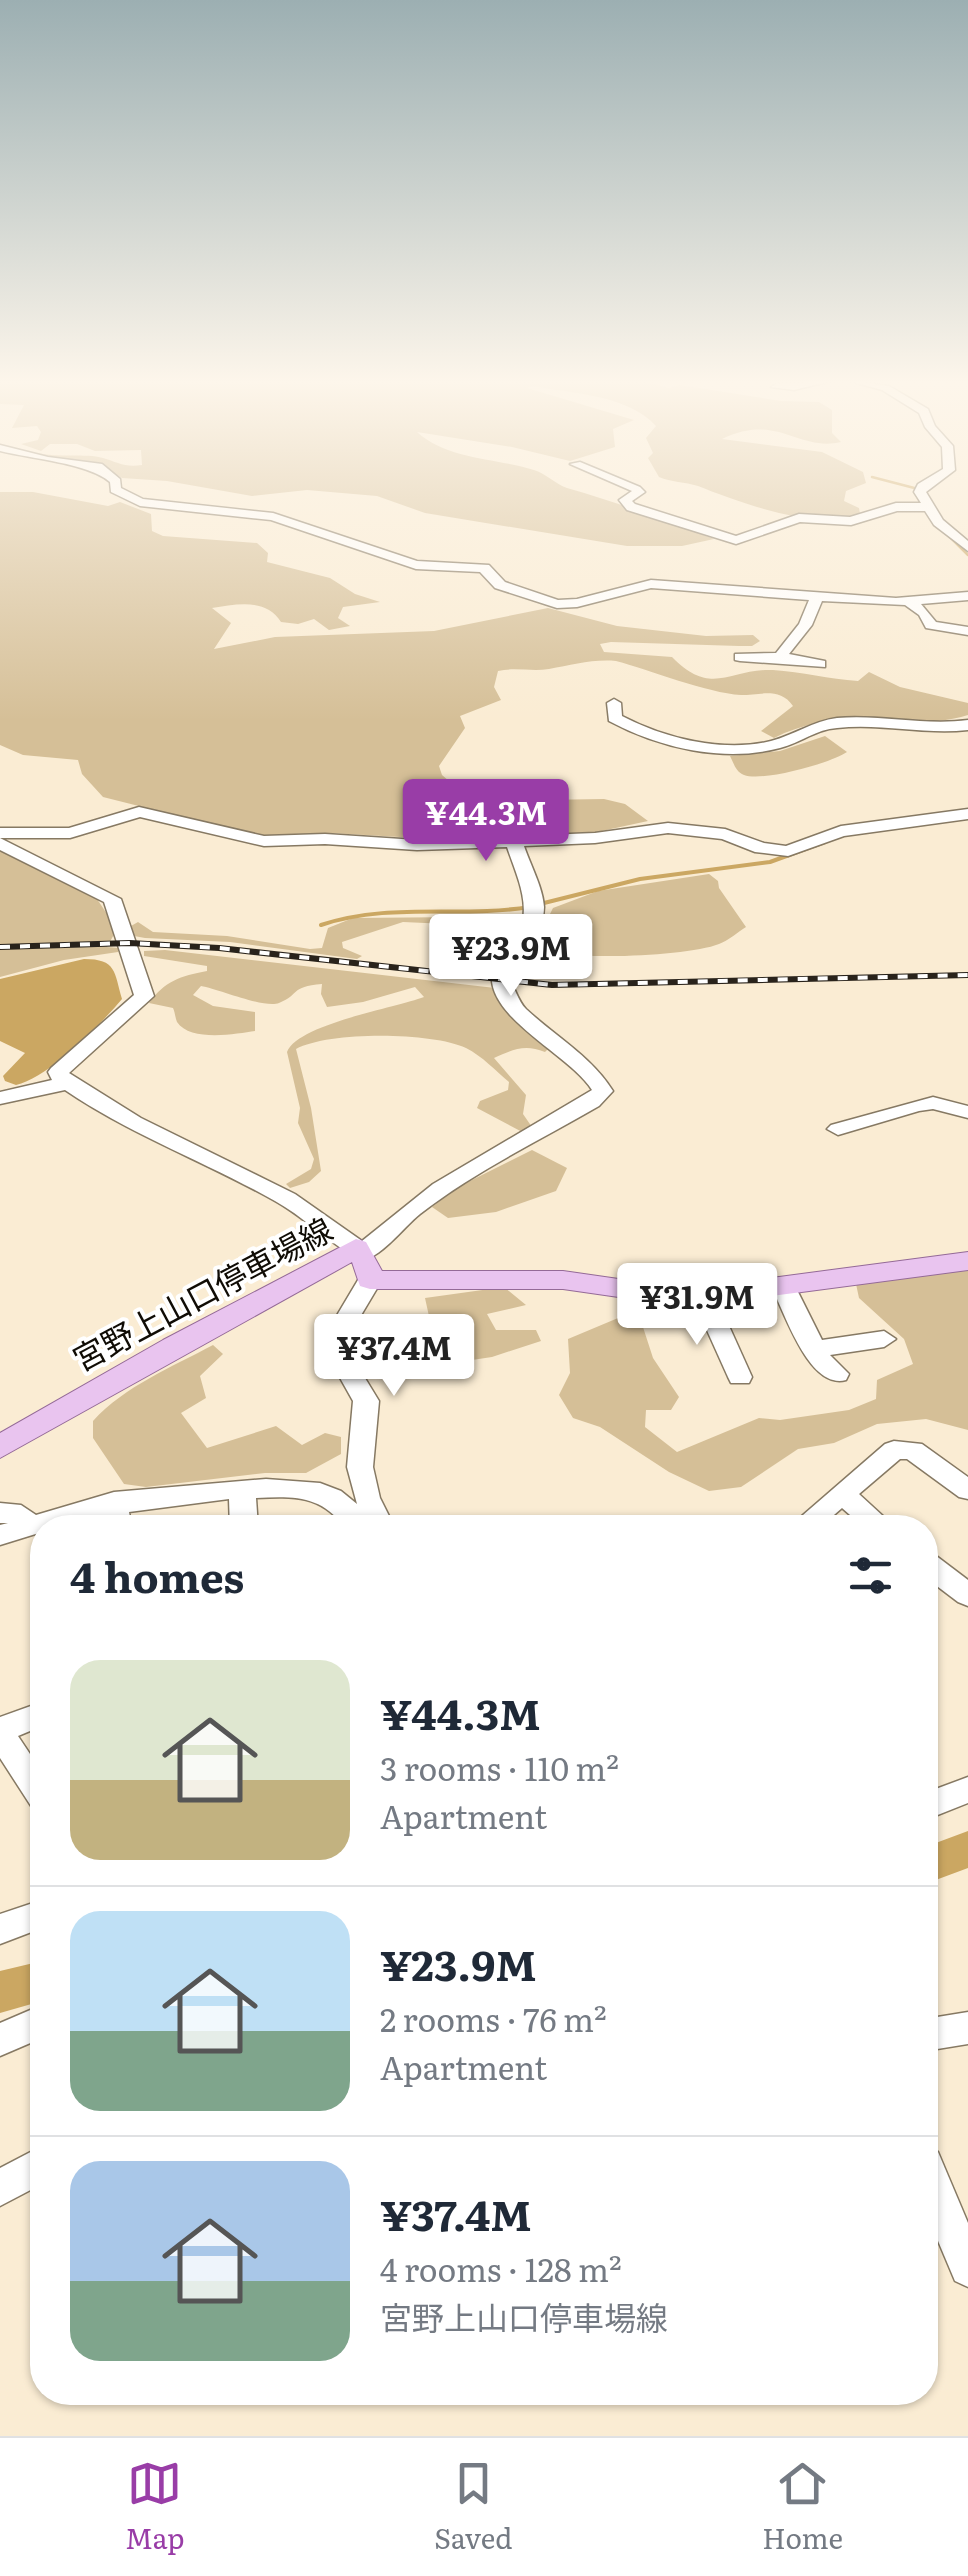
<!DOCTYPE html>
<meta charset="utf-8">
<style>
:root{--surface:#fff;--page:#f6f6f7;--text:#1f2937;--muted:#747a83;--line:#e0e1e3;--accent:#993da7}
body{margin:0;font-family:Literata,"Noto Sans JP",serif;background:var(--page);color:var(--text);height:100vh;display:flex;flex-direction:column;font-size:38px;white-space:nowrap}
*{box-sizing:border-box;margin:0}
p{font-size:32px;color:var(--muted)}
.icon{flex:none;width:55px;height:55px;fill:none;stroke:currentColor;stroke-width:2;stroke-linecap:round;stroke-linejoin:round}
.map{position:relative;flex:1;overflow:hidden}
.drawer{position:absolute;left:30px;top:1515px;width:908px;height:890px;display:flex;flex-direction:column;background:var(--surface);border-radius:40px;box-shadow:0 2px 8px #0004}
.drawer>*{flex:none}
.price{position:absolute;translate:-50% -85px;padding:0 22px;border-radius:10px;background:#fff;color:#222;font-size:32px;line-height:65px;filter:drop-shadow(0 2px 5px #0008)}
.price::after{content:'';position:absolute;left:50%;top:60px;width:30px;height:22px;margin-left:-15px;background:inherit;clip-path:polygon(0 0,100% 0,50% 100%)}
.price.active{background:var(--accent);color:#fff}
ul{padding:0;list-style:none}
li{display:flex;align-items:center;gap:30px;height:250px;padding:0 40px}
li+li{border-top:2px solid var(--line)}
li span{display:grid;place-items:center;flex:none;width:280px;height:200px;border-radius:30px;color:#555}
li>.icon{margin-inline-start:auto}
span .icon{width:120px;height:120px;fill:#fffc;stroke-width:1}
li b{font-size:42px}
h2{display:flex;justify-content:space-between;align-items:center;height:120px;padding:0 40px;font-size:42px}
.dock{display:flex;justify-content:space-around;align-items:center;height:140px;border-top:2px solid var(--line);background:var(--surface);font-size:28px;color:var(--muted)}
.dock a{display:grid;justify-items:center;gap:5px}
.dock .active{color:var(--accent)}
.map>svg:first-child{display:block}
</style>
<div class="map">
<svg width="968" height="2436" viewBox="0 0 968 2436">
<rect width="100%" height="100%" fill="#faecd3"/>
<!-- green -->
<g fill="#d5bf97">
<path d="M0,380H640L669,388L680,385L781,401L819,402L832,410V433L841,442C798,452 777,412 722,439L822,452L863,472L866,483L846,491L844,501L859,508L860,514C819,532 738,502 698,486C685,482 671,482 659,477L648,458L653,453L646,438L656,426C629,395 570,393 532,386L527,388L634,420L613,429L615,447L570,461L512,447L417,432C448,460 496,458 534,470C547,474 555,484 567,488C617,502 666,521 714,539L682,546H627L425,513L377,496L307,490L252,496L167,481L122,478L99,463L71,462L38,453C59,458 85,453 103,458C117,462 125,468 142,465L141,450L95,451L77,444H50L41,451L21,444L38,440L41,432L37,426L12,428L24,405L0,404Z"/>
<path d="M0,492H33L108,506L120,502L151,514L152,531L163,536L257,543L268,553L267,562L330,578L355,594L380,602L343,607L338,618L350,626L329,630L314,619L298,624L281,622C266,598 237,604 212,608L231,623L214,649L275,637L434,631L548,608L617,626L706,636L753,635L760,641L752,646H739L611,642L600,644L604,652L672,657C712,698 730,668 773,670C802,672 829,679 858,681L869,672L900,687L968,703V715C903,735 842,703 774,738L761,731L793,706C780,687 760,695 741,695C707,693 650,670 616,661C592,659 572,665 549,669C532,672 515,667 498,671L494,687L501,700L460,716L465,728L439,766L442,775L478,806L498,809L540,800L604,799L625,804L648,821L597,832L518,836L471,824L417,838L331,833L270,837L246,833L103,797L82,774L78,760L23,755L0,745Z"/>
<path d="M825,736L847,752C831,763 763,782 744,775C736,772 734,764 730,756L780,751Z"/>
<path d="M0,851L32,862L93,893L117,929L107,947L119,948L118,952L64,960L0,977Z"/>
<path d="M709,874L718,881L719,888L746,927C738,932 728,941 719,944C689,956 577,961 547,950L541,932L553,908L598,891Z"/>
<path d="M463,917L468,926L458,931L447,924L403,922L342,942L343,948L362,956L357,959L230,942L145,938L134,936L131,926L138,922L153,932L227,936L310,949L322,948L328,928L353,918Z"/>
<path d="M165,950L495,988L549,1048L545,1052C525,1044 514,1049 494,1058L526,1095L523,1114L534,1130L526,1134L477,1108L480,1101L508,1090L509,1082C496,1071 482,1056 466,1048C432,1032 329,1031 296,1049L311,1108L321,1171L309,1182L290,1188L286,1184L311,1169L314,1159L298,1123L300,1108L287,1052C298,1024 395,1008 424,997L415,987L363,1002L327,1007L321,994L322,984C289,987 301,994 279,1003C265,1009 219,989 201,986L193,995L213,1006L255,1012V1031C236,1034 190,1042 177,1022C175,1017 175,1012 173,1008L149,1003C165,981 180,976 207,971V966L144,956V951Z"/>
<path d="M532,1150L567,1168L556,1191L496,1212L448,1218L432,1207L454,1189Z"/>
<path d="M968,1270V1430L926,1419L877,1424L834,1443L798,1449L741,1487L709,1491L669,1472L600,1427L573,1418L559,1395L570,1373L568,1339L630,1313L642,1324L653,1358L679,1397L671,1410H646L645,1427L677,1452L759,1418L780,1420L849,1410L876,1399L877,1380L913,1364L904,1339L859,1298L856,1284Z"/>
<path d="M504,1287L526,1305L487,1314L496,1330H536L541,1341L492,1357L452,1363L434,1339L425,1298Z"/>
<path d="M213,1345L223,1354L200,1376L206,1398L181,1413L207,1448L276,1426L302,1445L325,1433L341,1437V1454L306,1473H265L146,1487L124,1484L93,1438V1421C125,1386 172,1367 213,1345Z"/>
</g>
<!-- water -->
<g fill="#cba762">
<path d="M516,920L510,952C493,966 480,967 460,957L487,922Z"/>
<path d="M84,959C117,959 114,972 122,999C100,1025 50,1077 16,1085L5,1081L3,1076L25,1053L0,1041V979Z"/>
</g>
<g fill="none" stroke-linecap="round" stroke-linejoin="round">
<!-- stream-far1 -->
<g stroke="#cba762" stroke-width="2.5">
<path d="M872,477L922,490"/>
<path d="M949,536L968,555"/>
</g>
<!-- stream -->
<g stroke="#cba762" stroke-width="4">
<path d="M540,904L640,879L770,862L825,842"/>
<path d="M321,925C389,902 460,918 530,907"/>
</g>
<!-- river -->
<g fill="#cba762" fill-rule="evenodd">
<path d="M968,1831V1868L925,1884V1847Z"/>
<path d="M42,1961V2001L0,2013V1971Z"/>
</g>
<defs>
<g id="minor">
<path d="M835,380L794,390L771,387L776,384Z"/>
<path d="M846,380L889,386L928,409L935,426L953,446L955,470L926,492L943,520L968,541V551L934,525L925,511H897L851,525L800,522L736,544L627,510L619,500L632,491L570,464L580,462L640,487L645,492L632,501L635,504L736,536L799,514L850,517L896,503H921L914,492L918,484L943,469L942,447L925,427L919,413L882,390Z"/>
<path d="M0,445L48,457L102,464L120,479L121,488L143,499L273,513L417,561L489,565L505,582L558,600L577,599L651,580L896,598L968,592V600L921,604L936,622L968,627V635L926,628L919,615L905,605L822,601L812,625L789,654L825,661V667L740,661L735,660V654L776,653L799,624L809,600L651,588L577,607L557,608L495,588L480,572L416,569L271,520L140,506L111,492L110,482C88,463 32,459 0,451Z"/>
<path d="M614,699L621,703L622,716C664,738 723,753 771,741C794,735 813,721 837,718C881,714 924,726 968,720V730C924,735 881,723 837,728C817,729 800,743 780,748C724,763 659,748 609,721L607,703Z"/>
<path d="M139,807L264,836L325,834L417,840L595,833L668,823L725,829L764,843L786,846L841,826L968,809V819L844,836L788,856L755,852L722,839L668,833L595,843L524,846C530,864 543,888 544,907C544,933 523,961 501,971C513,976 515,998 526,1009C556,1037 591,1056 613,1091L599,1106C539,1141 475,1171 420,1214C402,1228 376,1266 353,1260L350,1254C324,1238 302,1216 275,1201C206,1162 131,1135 65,1090L0,1104V1092L52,1080L48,1072L51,1068L134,995L104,902L0,850V828H69ZM140,817L264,846L325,844L417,850L507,847C519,882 538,918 507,950C500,957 491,964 480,965C466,965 459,952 446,947L437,953C453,971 468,978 492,974C487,1018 570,1055 592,1090L433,1184L362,1241L295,1194L141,1118L69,1073L154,996L121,899L0,838H70Z"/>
<path d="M933,1097L968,1106V1118L933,1109L919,1111L838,1135L827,1129L831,1125Z"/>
<path d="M370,1273L382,1280L357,1322L350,1343L354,1360L379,1401L373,1467L380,1498L395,1528H345C322,1495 293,1496 256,1498L258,1528H230L229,1499L129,1512L132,1528H105L103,1517L61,1528H42V1532L0,1545V1525L8,1523H0V1503L21,1505L36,1515L114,1492L266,1479L320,1483L341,1491L357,1504L347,1467L353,1401L330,1360L326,1343L333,1322L358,1280Z"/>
<path d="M783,1279L795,1286L822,1340L884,1331L896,1339L884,1347L830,1355L849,1374L846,1380C809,1390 785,1313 771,1286Z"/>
<path d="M704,1290L716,1297L752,1377L749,1383H731L728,1377L692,1297Z"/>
<path d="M894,1441L922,1444L968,1477V1499L959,1497L907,1459H900L859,1494L896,1528H865L842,1508L819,1528H788L885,1444Z"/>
<path d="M925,1552L935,1555L968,1580V1606L958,1602L925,1577Z"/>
<path d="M42,1702V1726L18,1736L42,1772V1810L31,1806L0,1758V1717Z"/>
<path d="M968,1777V1803L925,1820V1793Z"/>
<path d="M42,1900V1928L0,1944V1914Z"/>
<path d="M42,2005V2038L0,2056V2023Z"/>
<path d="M968,2012V2044L925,2051V2019Z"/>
<path d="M42,2146V2184L0,2206V2168Z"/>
<path d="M925,2147L938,2152L968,2223V2287L955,2281L925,2210Z"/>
</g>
<path id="major" d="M356,1239L366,1242L382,1271H563L688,1289L968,1252V1270L688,1307L563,1289H370L360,1286L352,1262L0,1458V1433L163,1340Z"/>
</defs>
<!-- minor casing -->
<use href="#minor" stroke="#867963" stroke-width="3"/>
<!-- major casing -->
<use href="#major" stroke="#946a97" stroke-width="2"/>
<!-- minor -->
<use href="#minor" fill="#fff" fill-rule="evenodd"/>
<!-- major -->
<use href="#major" fill="#e9c4ef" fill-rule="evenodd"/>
<defs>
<path id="rail" d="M0,947L130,943L219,948L552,985L968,975"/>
</defs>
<!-- rail casing -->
<use href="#rail" stroke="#29231b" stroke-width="6"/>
<!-- rail -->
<use href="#rail" stroke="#fff" stroke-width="4" stroke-dasharray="10" stroke-linecap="butt"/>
</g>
<!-- sky -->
<linearGradient id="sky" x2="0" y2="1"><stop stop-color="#9cafb2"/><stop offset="0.53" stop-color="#fdf6eb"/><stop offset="1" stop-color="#fdf6eb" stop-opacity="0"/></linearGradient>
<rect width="968" height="721" fill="url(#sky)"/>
<g text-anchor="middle" stroke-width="8" stroke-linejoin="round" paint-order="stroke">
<!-- street labels -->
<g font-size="32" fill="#100c05" stroke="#fff">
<text transform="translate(203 1295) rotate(-28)" y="11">宮野上山口停車場線</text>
</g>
</g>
</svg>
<b class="price active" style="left:486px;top:864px">¥44.3M</b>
<b class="price" style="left:511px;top:999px">¥23.9M</b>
<b class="price" style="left:697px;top:1348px">¥31.9M</b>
<b class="price" style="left:394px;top:1399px">¥37.4M</b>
<section class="drawer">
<h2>4 homes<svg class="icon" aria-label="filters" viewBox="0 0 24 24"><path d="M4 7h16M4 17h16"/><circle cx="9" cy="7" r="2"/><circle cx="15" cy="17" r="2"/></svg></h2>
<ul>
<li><span style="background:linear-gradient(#dfe7d0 60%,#c2b280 0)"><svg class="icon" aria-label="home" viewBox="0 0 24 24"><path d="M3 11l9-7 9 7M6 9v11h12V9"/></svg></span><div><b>¥44.3M</b><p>3 rooms · 110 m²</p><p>Apartment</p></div></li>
<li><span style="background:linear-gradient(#bfe0f5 60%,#7fa58c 0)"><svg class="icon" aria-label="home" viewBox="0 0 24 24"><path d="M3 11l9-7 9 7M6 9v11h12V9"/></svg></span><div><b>¥23.9M</b><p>2 rooms · 76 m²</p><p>Apartment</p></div></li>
<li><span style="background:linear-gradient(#a9c7e8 60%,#7fa58c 0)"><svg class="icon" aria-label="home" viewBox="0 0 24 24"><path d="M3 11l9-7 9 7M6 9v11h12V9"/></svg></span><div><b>¥37.4M</b><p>4 rooms · 128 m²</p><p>宮野上山口停車場線</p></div></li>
</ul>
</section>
</div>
<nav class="dock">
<a class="active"><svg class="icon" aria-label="map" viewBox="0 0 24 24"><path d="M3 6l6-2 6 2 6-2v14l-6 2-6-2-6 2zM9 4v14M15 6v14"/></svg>Map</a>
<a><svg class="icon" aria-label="saved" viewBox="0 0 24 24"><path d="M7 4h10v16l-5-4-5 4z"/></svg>Saved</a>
<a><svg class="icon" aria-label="home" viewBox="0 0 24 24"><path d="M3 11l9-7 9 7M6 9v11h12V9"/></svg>Home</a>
</nav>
